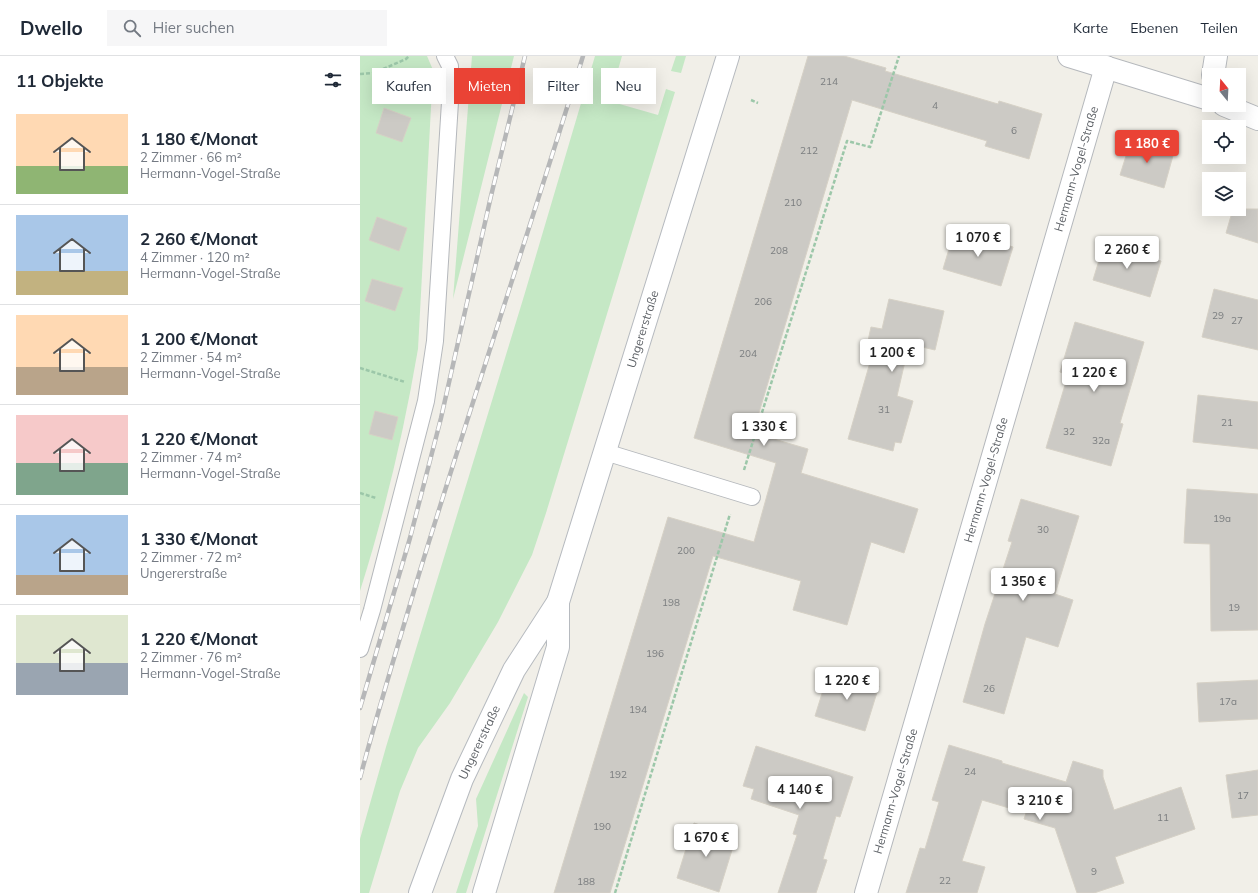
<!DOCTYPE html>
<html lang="de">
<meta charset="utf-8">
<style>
:root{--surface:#fff;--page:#f6f6f7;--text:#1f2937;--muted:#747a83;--line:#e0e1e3;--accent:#ea4335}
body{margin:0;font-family:Mulish,sans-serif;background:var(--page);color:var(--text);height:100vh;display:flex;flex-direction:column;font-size:15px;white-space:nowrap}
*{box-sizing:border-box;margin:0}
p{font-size:13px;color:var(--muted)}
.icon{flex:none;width:22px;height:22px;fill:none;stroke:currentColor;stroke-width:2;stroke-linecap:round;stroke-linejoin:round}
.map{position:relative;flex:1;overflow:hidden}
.drawer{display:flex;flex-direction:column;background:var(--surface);width:360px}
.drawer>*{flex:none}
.guide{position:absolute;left:12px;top:12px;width:380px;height:36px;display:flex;gap:8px}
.needle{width:26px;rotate:342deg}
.controls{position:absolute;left:842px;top:12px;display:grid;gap:8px}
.controls a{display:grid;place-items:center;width:44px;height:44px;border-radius:0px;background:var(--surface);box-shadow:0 4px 16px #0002;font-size:20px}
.price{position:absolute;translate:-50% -34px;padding:0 9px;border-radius:4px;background:#fff;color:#222;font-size:13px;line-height:26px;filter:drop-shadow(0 1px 2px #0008)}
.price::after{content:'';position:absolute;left:50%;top:24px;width:12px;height:9px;margin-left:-6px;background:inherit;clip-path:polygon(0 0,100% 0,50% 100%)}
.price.active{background:var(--accent);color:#fff}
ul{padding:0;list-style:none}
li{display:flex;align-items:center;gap:12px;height:100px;padding:0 16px}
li+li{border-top:1px solid var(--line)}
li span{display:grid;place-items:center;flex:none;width:112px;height:80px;border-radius:0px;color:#555}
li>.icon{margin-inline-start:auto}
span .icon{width:48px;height:48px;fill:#fffc;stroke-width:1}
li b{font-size:17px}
h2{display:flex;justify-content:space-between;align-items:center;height:48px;padding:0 16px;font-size:17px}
.chip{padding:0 14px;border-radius:0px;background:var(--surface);box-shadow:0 4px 16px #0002;font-size:14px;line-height:36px}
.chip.active{background:var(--accent);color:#fff}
header{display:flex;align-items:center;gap:24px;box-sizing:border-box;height:56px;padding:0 20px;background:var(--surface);border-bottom:1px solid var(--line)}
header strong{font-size:19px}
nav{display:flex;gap:22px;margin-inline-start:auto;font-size:14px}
.search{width:280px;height:36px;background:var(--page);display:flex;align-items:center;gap:10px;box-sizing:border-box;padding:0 14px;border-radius:0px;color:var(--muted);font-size:15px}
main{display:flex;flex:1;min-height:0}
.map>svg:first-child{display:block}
</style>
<header>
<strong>Dwello</strong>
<div class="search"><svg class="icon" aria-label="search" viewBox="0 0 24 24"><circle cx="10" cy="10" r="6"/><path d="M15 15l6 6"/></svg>Hier suchen</div>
<nav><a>Karte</a><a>Ebenen</a><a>Teilen</a></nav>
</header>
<main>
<section class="drawer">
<h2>11 Objekte<svg class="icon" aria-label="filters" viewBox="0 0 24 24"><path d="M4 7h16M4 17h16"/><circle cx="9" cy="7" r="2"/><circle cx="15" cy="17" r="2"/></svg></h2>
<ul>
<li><span style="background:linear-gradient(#ffd9b3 65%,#8fb573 0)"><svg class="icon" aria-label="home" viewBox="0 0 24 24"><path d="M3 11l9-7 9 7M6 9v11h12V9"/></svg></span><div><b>1 180 €/Monat</b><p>2 Zimmer · 66 m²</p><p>Hermann-Vogel-Straße</p></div></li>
<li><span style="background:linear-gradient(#a9c7e8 70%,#c2b280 0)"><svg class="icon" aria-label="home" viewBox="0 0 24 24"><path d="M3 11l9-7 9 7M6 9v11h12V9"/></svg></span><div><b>2 260 €/Monat</b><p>4 Zimmer · 120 m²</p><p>Hermann-Vogel-Straße</p></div></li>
<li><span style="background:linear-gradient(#ffd9b3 65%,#b9a48a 0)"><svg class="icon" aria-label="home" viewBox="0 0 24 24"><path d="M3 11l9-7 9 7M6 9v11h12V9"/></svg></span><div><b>1 200 €/Monat</b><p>2 Zimmer · 54 m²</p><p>Hermann-Vogel-Straße</p></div></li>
<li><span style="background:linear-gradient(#f6c9c9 60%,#7fa58c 0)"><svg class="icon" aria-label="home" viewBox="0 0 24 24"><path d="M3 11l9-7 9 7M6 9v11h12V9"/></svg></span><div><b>1 220 €/Monat</b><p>2 Zimmer · 74 m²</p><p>Hermann-Vogel-Straße</p></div></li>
<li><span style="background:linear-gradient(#a9c7e8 75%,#b9a48a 0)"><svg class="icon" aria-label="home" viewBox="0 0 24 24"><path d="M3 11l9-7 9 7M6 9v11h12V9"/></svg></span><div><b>1 330 €/Monat</b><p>2 Zimmer · 72 m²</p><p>Ungererstraße</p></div></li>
<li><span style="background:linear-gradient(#dfe7d0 60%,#9aa5b1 0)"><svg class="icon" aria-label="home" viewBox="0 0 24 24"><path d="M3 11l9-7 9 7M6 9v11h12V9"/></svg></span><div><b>1 220 €/Monat</b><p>2 Zimmer · 76 m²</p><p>Hermann-Vogel-Straße</p></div></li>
</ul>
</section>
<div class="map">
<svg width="898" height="837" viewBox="0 0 898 837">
<rect width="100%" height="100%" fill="#f1efe8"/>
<!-- green -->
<g fill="#c5e8c5">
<path d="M0,0H67L73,14L58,293C44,375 25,456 0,535Z"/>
<path d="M112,0H154L93,243Z"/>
<path d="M235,0H262L249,45L298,59L306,33L315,36L186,457L172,499L138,566L90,647L58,692L40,735L9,837H0V783L26,691L164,240Z"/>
<path d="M316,0H326L321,17L311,15Z"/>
<path d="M164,637L168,641L106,837H96L118,770L116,743Z"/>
</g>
<!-- building -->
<g fill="#cccac5" stroke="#d6d1c6">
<path d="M448,0H484L526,12L525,15L577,30L638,48L639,45L682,58L669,103L625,90L627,85L492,44L393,377L448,393L441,417L558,453L544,497L511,486L487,569L433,554L441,525L353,500L250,837H194L308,461L394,486L416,407L334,382Z"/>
<path d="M24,52L51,62L42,86L16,77Z"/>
<path d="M771,84L814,96L804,132L760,119Z"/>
<path d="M873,153H898V187L866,177Z"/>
<path d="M17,161L47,172L39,195L9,184Z"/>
<path d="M595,173L653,191L641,230L583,213Z"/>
<path d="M744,188L801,205L790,241L733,224Z"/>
<path d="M12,223L43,232L35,255L5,245Z"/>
<path d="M854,233L898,244V294L842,281Z"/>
<path d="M529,243L584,255L575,294L549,288L537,340L553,345L541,387L535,386L533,395L488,383L513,296L506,294L511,271L522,273Z"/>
<path d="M715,266L784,286L760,367L763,368L751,410L686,392L708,319L700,316Z"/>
<path d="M838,339L898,346V393L833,386Z"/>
<path d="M15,355L38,361L32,384L9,378Z"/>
<path d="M827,433L898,438V574L851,575L850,488L824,487Z"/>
<path d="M661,443L719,460L695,538L713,544L698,591L666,581L644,658L603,646L625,568L652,486L648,485Z"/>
<path d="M469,615L519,630L505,675L455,660Z"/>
<path d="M898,624V663L839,666L837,627Z"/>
<path d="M589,689L642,705V707L706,726L713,705L743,714V721L754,754L821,731L835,773L755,801L764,827L734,837H717L695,772L664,763L666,757L622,744L602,805L625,811L617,837H546L560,792L565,793L579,746L572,744Z"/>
<path d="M396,690L493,721L480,761L476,760L463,803L467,804L456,837H418L437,779L433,778L439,759L391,743L394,733L383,730Z"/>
<path d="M898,714V759L872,762L866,719Z"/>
<path d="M334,767L376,781L359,836L317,822Z"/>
</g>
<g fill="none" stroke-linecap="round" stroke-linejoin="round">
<defs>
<g id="lane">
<path d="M245,396L392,441"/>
<path d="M0,593L12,554L66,345L75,285L90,46V10L85,0"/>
</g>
<g id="street">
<path d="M709,0L849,43"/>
<path d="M853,19L856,0"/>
<path d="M864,49L898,63"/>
<path id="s1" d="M506,837L746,11"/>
</g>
<g id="secondary">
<path id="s2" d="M60,837L102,723L154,614L198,546L368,0"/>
<path d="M124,837L198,591V546"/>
</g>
</defs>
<!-- lane casing -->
<use href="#lane" stroke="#b5b8bc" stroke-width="18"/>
<!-- street casing -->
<use href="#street" stroke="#b5b8bc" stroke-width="24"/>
<!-- secondary casing -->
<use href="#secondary" stroke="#b6babf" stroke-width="24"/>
<!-- path -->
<g stroke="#9cc7a9" stroke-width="2.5" stroke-dasharray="4 2" stroke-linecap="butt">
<path d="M0,18L14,17L46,3L49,0"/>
<path d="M391,44L398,47"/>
<path d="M0,312L45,326"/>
<path d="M384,414L487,85L510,91L539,0"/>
<path d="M0,437L16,442"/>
<path d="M255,837L370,458"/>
</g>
<!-- lane -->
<use href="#lane" stroke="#fff" stroke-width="16"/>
<!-- street -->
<use href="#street" stroke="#fff" stroke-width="22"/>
<!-- secondary -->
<use href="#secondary" stroke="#fff" stroke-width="22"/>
<defs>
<g id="rail">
<path d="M0,652L50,482L81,362L131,140L165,0"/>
<path d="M0,722C18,654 39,586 59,518C112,345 170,173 223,0"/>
</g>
</defs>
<!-- rail casing -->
<use href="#rail" stroke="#b6b7b8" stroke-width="4.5"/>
<!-- rail -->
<use href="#rail" stroke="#fff" stroke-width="3" stroke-dasharray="9" stroke-linecap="butt"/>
</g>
<g text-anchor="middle" stroke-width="3" stroke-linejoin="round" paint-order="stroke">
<!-- number labels -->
<g font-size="10" fill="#7a7d7f">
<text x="469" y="29">214</text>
<text x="575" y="53">4</text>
<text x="654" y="78">6</text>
<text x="449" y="98">212</text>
<text x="433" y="150">210</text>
<text x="419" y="198">208</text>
<text x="403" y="249">206</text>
<text x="858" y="263">29</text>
<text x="877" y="268">27</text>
<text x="388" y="301">204</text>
<text x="524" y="357">31</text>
<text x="867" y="370">21</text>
<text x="709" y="379">32</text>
<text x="741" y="388">32a</text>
<text x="862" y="466">19a</text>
<text x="683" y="477">30</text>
<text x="326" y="498">200</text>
<text x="311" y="550">198</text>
<text x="874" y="555">19</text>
<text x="295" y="601">196</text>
<text x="629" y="636">26</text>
<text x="868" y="649">17a</text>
<text x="278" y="657">194</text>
<text x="610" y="719">24</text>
<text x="258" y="722">192</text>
<text x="883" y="743">17</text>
<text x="803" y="765">11</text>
<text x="242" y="774">190</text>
<text x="734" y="819">9</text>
<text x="585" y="828">22</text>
<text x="226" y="829">188</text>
</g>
<!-- street labels -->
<g font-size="12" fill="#5f6368" stroke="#fff">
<text dy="4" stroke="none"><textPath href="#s1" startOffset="754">Hermann-Vogel-Straße</textPath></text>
<text dy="4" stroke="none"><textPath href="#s2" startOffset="609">Ungererstraße</textPath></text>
<text dy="4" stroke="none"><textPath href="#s1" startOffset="430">Hermann-Vogel-Straße</textPath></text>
<text dy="4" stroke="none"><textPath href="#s2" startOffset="162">Ungererstraße</textPath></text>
<text dy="4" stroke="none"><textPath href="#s1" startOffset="106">Hermann-Vogel-Straße</textPath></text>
</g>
</g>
</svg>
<div class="controls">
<a><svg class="needle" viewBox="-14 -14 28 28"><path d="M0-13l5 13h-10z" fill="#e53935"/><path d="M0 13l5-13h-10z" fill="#747a83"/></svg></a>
<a><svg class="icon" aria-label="locate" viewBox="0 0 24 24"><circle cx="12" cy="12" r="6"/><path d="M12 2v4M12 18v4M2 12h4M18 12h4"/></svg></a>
<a><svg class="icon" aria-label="layers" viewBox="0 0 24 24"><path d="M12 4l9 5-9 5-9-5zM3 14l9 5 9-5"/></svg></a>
</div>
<b class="price active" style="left:787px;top:108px">1 180 €</b>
<b class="price" style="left:618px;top:202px">1 070 €</b>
<b class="price" style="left:767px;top:214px">2 260 €</b>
<b class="price" style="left:532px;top:317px">1 200 €</b>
<b class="price" style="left:734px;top:337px">1 220 €</b>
<b class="price" style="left:404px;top:391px">1 330 €</b>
<b class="price" style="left:663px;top:546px">1 350 €</b>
<b class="price" style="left:487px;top:645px">1 220 €</b>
<b class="price" style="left:440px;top:754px">4 140 €</b>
<b class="price" style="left:680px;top:765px">3 210 €</b>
<b class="price" style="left:346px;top:802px">1 670 €</b>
<div class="guide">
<a class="chip">Kaufen</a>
<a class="chip active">Mieten</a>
<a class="chip">Filter</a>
<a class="chip">Neu</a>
</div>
</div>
</main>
